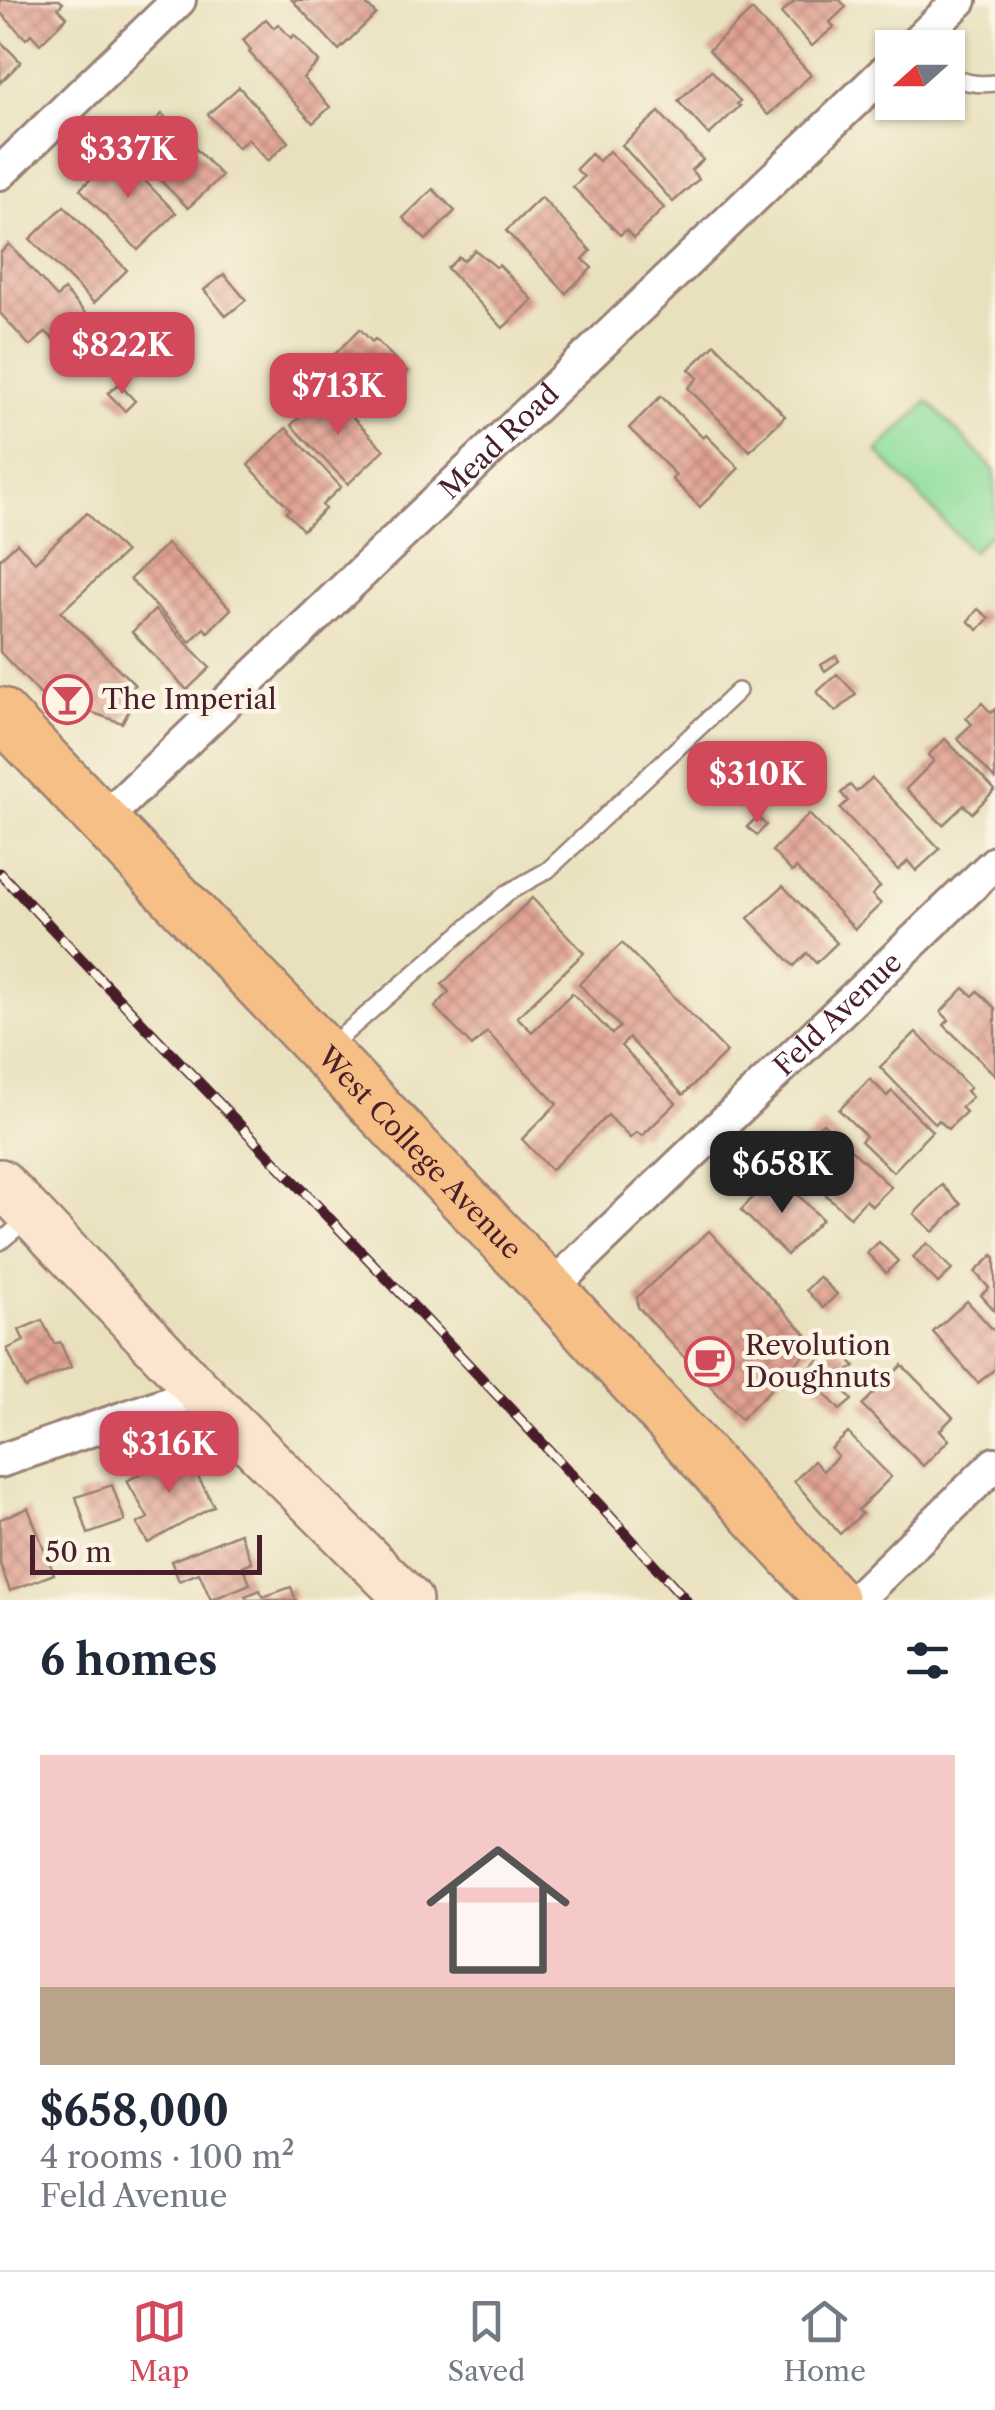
<!DOCTYPE html>
<meta charset="utf-8">
<style>
:root{--surface:#fff;--page:#f2f2f3;--text:#1f2937;--muted:#747a83;--line:#e0e1e3;--accent:#d1495b}
body{margin:0;font-family:"Libre Caslon Text",serif;background:var(--page);color:var(--text);height:100vh;display:flex;flex-direction:column;font-size:38px;white-space:nowrap}
*{box-sizing:border-box;margin:0}
p{font-size:32px;color:var(--muted)}
.icon{flex:none;width:55px;height:55px;fill:none;stroke:currentColor;stroke-width:2;stroke-linecap:round;stroke-linejoin:round}
.map{position:relative;height:1600px;overflow:hidden}
.details{display:flex;flex-direction:column;background:var(--surface);flex:1}
.details>*{flex:none}
.needle{width:65px;rotate:249deg}
.fabs{position:absolute;left:875px;top:30px;display:grid;gap:20px}
.fabs a{display:grid;place-items:center;width:90px;height:90px;border-radius:0px;background:var(--surface);box-shadow:0 2px 8px #0004;font-size:50px}
.scale{position:absolute;left:30px;bottom:25px;width:232px;box-sizing:border-box;padding-left:10px;border:5px solid #4a1f2b;border-top:0;font-size:28px;line-height:35px;white-space:nowrap;color:#4a1f2b;-webkit-text-stroke:8px #fcf5e5;paint-order:stroke}
.price{position:absolute;translate:-50% -85px;padding:0 22px;border-radius:20px;background:var(--accent);color:#fff;font-size:32px;line-height:65px;filter:drop-shadow(0 2px 5px #0008)}
.price::after{content:'';position:absolute;left:50%;top:60px;width:30px;height:22px;margin-left:-15px;background:inherit;clip-path:polygon(0 0,100% 0,50% 100%)}
.price.current{background:#222;color:#fff}
ul{padding:0;list-style:none}
li{display:grid;align-content:center;gap:20px;height:530px;padding:0 40px}
li span{display:grid;place-items:center;height:310px;border-radius:0px;color:#555}
li>.icon{margin-inline-start:auto}
span .icon{width:180px;height:180px;fill:#fffc;stroke-width:1}
li b{font-size:42px}
h2{display:flex;justify-content:space-between;align-items:center;height:120px;padding:0 40px;font-size:42px}
.dock{display:flex;justify-content:space-around;align-items:center;height:140px;border-top:2px solid var(--line);background:var(--surface);font-size:28px;color:var(--muted)}
.dock a{display:grid;justify-items:center;gap:5px}
.dock .current{color:var(--accent)}
.map>svg:first-child{display:block}
</style>
<div class="map">
<svg width="995" height="1600" viewBox="0 0 995 1600">
<defs>
<pattern id="building-cross-hatch" width="8" height="8" patternUnits="userSpaceOnUse" patternTransform="scale(2.5)"><rect width="8" height="8" fill="#e1a292"/><path d="M0 0l8 8M0 8l8-8" fill="none" stroke="#b88377"/></pattern>
</defs>
<rect width="100%" height="100%" fill="#fcf5e5"/>
<filter id="ink" filterUnits="userSpaceOnUse"><feTurbulence type="fractalNoise" baseFrequency=".01" numOctaves="2"/><feDisplacementMap in="SourceGraphic" scale="20" xChannelSelector="R" yChannelSelector="G"/><feConvolveMatrix kernelMatrix="1 2 1 2 8 2 1 2 1" color-interpolation-filters="sRGB"/></filter>
<filter id="wash" filterUnits="userSpaceOnUse"><feTurbulence type="fractalNoise" baseFrequency=".0048" numOctaves="4" result="noise"/><feDisplacementMap in="SourceGraphic" scale="40" xChannelSelector="R" yChannelSelector="G"/><feGaussianBlur stdDeviation="2.25" result="paint"/><feColorMatrix in="noise" values="0 0 0 0 0 0 0 0 0 0 0 0 0 0 0 0 0 1.4 0 .05"/><feComposite in="paint" operator="in"/></filter>
<g filter="url(#wash)">
<rect width="100%" height="100%" fill="#e9e1be"/>
<!-- green -->
<path fill="#8dde9d" stroke="#6c7e64" stroke-width="2.5" d="M928,401L995,471V529L972,552L877,451Z"/>
<g id="blocks">
<!-- building -->
<g fill="url(#building-cross-hatch)">
<path d="M0,0H59L63,3L58,8L67,17L40,44L31,34L26,39L0,12Z"/>
<path d="M292,0H362L376,14L339,50Z"/>
<path d="M796,0H840L846,7L830,22L834,27L812,46L781,13Z"/>
<path d="M752,10L811,75L768,115L709,50Z"/>
<path d="M266,19L274,28L278,24L291,38L294,35L319,62L303,78L330,107L313,123L249,52L251,50L243,40Z"/>
<path d="M0,41L21,62L0,83Z"/>
<path d="M711,70L740,101L737,104L740,106L709,135L678,101Z"/>
<path d="M239,87L288,142L268,161L248,139L238,148L208,114Z"/>
<path d="M659,112L703,160L691,170L699,179L673,202L622,145Z"/>
<path d="M162,114L222,176L188,208L128,148Z"/>
<path d="M609,151L664,208L634,238L626,230L620,235L573,187L584,177L576,169L591,154L599,161Z"/>
<path d="M118,153L176,213L138,250L80,189Z"/>
<path d="M433,189L455,211L426,240L403,218Z"/>
<path d="M541,197L591,251L583,259L592,268L566,293L506,231Z"/>
<path d="M64,206L127,270L94,303L30,239Z"/>
<path d="M9,244L57,297L64,290L90,318L61,340L58,335L53,339L46,332L30,346L0,313V253Z"/>
<path d="M475,250L496,267L499,265L533,300L503,328L447,268L459,257L463,261Z"/>
<path d="M224,274L246,300L226,316L204,290Z"/>
<path d="M360,329L372,342L375,339L408,372L378,401L334,355Z"/>
<path d="M715,344L785,416L750,451L688,388L698,378L689,369Z"/>
<path d="M119,384L135,401L125,411L108,393Z"/>
<path d="M327,391L384,450L348,484L291,425Z"/>
<path d="M661,396L703,438L706,435L739,468L700,507L672,479L676,475L629,428Z"/>
<path d="M286,428L341,487L322,505L325,509L303,530L286,512L290,509L248,465Z"/>
<path d="M87,513L125,553L61,612L135,685L128,689L136,698L122,723L79,708L73,716L60,715L0,652V559L17,543L35,562Z"/>
<path d="M167,544L231,609L208,632L204,628L190,642L130,579Z"/>
<path d="M978,609L989,618L978,630L968,621Z"/>
<path d="M155,610L210,668L187,690L132,632Z"/>
<path d="M836,656L839,661L825,671L821,665Z"/>
<path d="M837,674L856,694L836,712L817,692Z"/>
<path d="M982,703L991,713L995,709V779L957,738L972,724L966,718Z"/>
<path d="M945,739L995,790L972,813L964,805L943,825L906,789L934,761L928,755Z"/>
<path d="M872,778L940,849L916,871L908,861L898,870L840,808L848,801L841,793L850,785L856,792Z"/>
<path d="M809,814L880,887L872,895L881,904L855,929L796,868L792,872L772,851Z"/>
<path d="M757,817L766,825L757,835L747,827Z"/>
<path d="M783,886L837,943L816,963L807,953L794,966L748,918Z"/>
<path d="M532,898L584,953L517,1017L532,1032L572,993L612,1034L620,1027L579,984L622,943L727,1052L683,1095L629,1038L621,1046L676,1103L642,1136L637,1132L630,1138L608,1115L551,1170L522,1139L557,1104L487,1032L472,1046L435,1007L449,992L442,984Z"/>
<path d="M964,988L973,996L978,991L995,1008V1075L944,1025L949,1020L941,1012Z"/>
<path d="M916,1032L970,1088L966,1091L972,1097L961,1107L966,1112L948,1129L939,1120L935,1124L880,1067Z"/>
<path d="M870,1079L887,1096L892,1091L932,1131L893,1172L861,1141L866,1136L839,1110Z"/>
<path d="M823,1123L891,1187L872,1206L866,1200L850,1217L803,1174L796,1183L780,1168Z"/>
<path d="M783,1180L822,1219L787,1255L741,1210L766,1184L773,1190Z"/>
<path d="M942,1185L961,1204L933,1232L914,1214Z"/>
<path d="M709,1231L815,1344L741,1419L638,1307L637,1297Z"/>
<path d="M879,1242L898,1261L886,1273L867,1253Z"/>
<path d="M927,1243L952,1270L938,1283L913,1257Z"/>
<path d="M993,1255L995,1258V1311L981,1295L989,1288L975,1272Z"/>
<path d="M819,1277L837,1294L823,1308L806,1290Z"/>
<path d="M967,1301L995,1332V1369L978,1383L933,1332Z"/>
<path d="M42,1320L54,1344L60,1342L71,1367L25,1388L7,1349L24,1341L19,1330Z"/>
<path d="M836,1345L855,1366L837,1382L852,1400L840,1410L805,1372Z"/>
<path d="M902,1365L953,1417L940,1430L949,1440L923,1466L862,1405Z"/>
<path d="M848,1433L891,1477L858,1510L862,1514L840,1534L794,1481L814,1461L823,1471L838,1456L831,1449Z"/>
<path d="M183,1450L214,1506L148,1543L137,1524L148,1518L127,1481Z"/>
<path d="M112,1485L125,1521L88,1534L76,1497Z"/>
<path d="M28,1508L54,1574L10,1591L0,1564V1519Z"/>
<path d="M240,1533L252,1562L243,1566L250,1584L211,1600L199,1573L179,1581L171,1561Z"/>
<path d="M291,1587L296,1600H247L245,1596L260,1590L263,1597Z"/>
</g>
</g>
</g>
<g filter="url(#ink)">
<use href="#blocks" fill-opacity="0" stroke="#9a8074" stroke-width="2.5"/>
<g fill="none" stroke-linecap="round" stroke-linejoin="round">
<defs>
<g id="lane">
<path d="M948,74C963,83 977,85 995,83"/>
<path d="M327,1049L507,893L548,870L738,691"/>
<path d="M0,1242L29,1218"/>
</g>
<g id="street">
<path d="M911,48L960,0"/>
<path d="M0,173L179,0"/>
<path id="s1" d="M103,820L892,65"/>
<path id="s2" d="M550,1289L995,863"/>
<path d="M0,1461L168,1403L197,1389"/>
<path d="M856,1600L995,1464"/>
</g>
<path id="secondary" d="M0,1182L197,1389L409,1600"/>
<g id="primary">
<path id="s3" d="M0,713L550,1289L833,1600"/>
</g>
</defs>
<!-- lane casing -->
<use href="#lane" stroke="#9a8074" stroke-width="20"/>
<!-- street casing -->
<use href="#street" stroke="#9a8074" stroke-width="38"/>
<!-- secondary casing -->
<use href="#secondary" stroke="#9a8074" stroke-width="50"/>
<!-- primary casing -->
<use href="#primary" stroke="#9a8074" stroke-width="55"/>
<!-- lane -->
<use href="#lane" stroke="#fff" stroke-width="15"/>
<!-- street -->
<use href="#street" stroke="#fff" stroke-width="32"/>
<!-- secondary -->
<use href="#secondary" stroke="#fbe5cf" stroke-width="45"/>
<!-- primary -->
<use href="#primary" stroke="#f5bf86" stroke-width="50"/>
<defs>
<path id="rail" d="M0,873C228,1116 463,1352 686,1600"/>
</defs>
<!-- rail casing -->
<use href="#rail" stroke="#4a1f2b" stroke-width="11"/>
<!-- rail -->
<use href="#rail" stroke="#fcf5e5" stroke-width="8" stroke-dasharray="22" stroke-linecap="butt"/>
</g>
</g>
<!-- icons -->
<defs>
<symbol id="bar-ring" viewBox="-11 -11 22 22"><circle r="9.5" fill="#fcf5e5" stroke="#d1495b" stroke-width="1.5"/><path d="M-6-5H6L.8 .8V4.5H3.5V6h-7V4.5H-.8V.8Z" fill="#d1495b"/></symbol>
<symbol id="cafe-ring" viewBox="-11 -11 22 22"><circle r="9.5" fill="#fcf5e5" stroke="#d1495b" stroke-width="1.5"/><path d="M-5.5-4.5H6V0H3Q3 3.5 0 3.5H-2.5Q-5.5 3.5-5.5 0ZM3-3.2v2h1.7v-2ZM-6 4.5H4V6H-6Z" fill="#d1495b"/></symbol>
</defs>
<g fill-rule="evenodd">
<use href="#bar-ring" x="40" y="672" width="55" height="55"/>
<use href="#cafe-ring" x="682" y="1334" width="55" height="55"/>
</g>
<g text-anchor="middle" stroke-width="9" stroke-linejoin="round" paint-order="stroke">
<!-- street labels -->
<g font-size="28" fill="#4a1f2b" stroke="#fcf5e5">
<text dy="10" stroke="none"><textPath href="#s1" startOffset="548">Mead Road</textPath></text>
<text dy="10" stroke="none"><textPath href="#s2" startOffset="398">Feld Avenue</textPath></text>
<text dy="10" stroke="none"><textPath href="#s3" startOffset="608">West College Avenue</textPath></text>
</g>
<!-- poi labels -->
<g font-size="28" fill="#4a1f2b" stroke="#fcf5e5" text-anchor="start">
<text x="102" y="709">The Imperial</text>
<text x="745" y="1355">Revolution<tspan x="745" dy="32">Doughnuts</tspan></text>
</g>
</g>
</svg>
<div class="fabs">
<a><svg class="needle" viewBox="-14 -14 28 28"><path d="M0-13l5 13h-10z" fill="#e53935"/><path d="M0 13l5-13h-10z" fill="#747a83"/></svg></a>
</div>
<div class="scale">50 m</div>
<b class="price" style="left:128px;top:201px">$337K</b>
<b class="price" style="left:122px;top:397px">$822K</b>
<b class="price" style="left:338px;top:438px">$713K</b>
<b class="price" style="left:757px;top:826px">$310K</b>
<b class="price current" style="left:782px;top:1216px">$658K</b>
<b class="price" style="left:169px;top:1496px">$316K</b>
</div>
<section class="details">
<h2>6 homes<svg class="icon" aria-label="filters" viewBox="0 0 24 24"><path d="M4 7h16M4 17h16"/><circle cx="9" cy="7" r="2"/><circle cx="15" cy="17" r="2"/></svg></h2>
<ul>
<li><span style="background:linear-gradient(#f6c9c9 75%,#b9a48a 0)"><svg class="icon" aria-label="home" viewBox="0 0 24 24"><path d="M3 11l9-7 9 7M6 9v11h12V9"/></svg></span><div><b>$658,000</b><p>4 rooms · 100 m²</p><p>Feld Avenue</p></div></li>
</ul>
</section>
<nav class="dock">
<a class="current"><svg class="icon" aria-label="map" viewBox="0 0 24 24"><path d="M3 6l6-2 6 2 6-2v14l-6 2-6-2-6 2zM9 4v14M15 6v14"/></svg>Map</a>
<a><svg class="icon" aria-label="saved" viewBox="0 0 24 24"><path d="M7 4h10v16l-5-4-5 4z"/></svg>Saved</a>
<a><svg class="icon" aria-label="home" viewBox="0 0 24 24"><path d="M3 11l9-7 9 7M6 9v11h12V9"/></svg>Home</a>
</nav>
